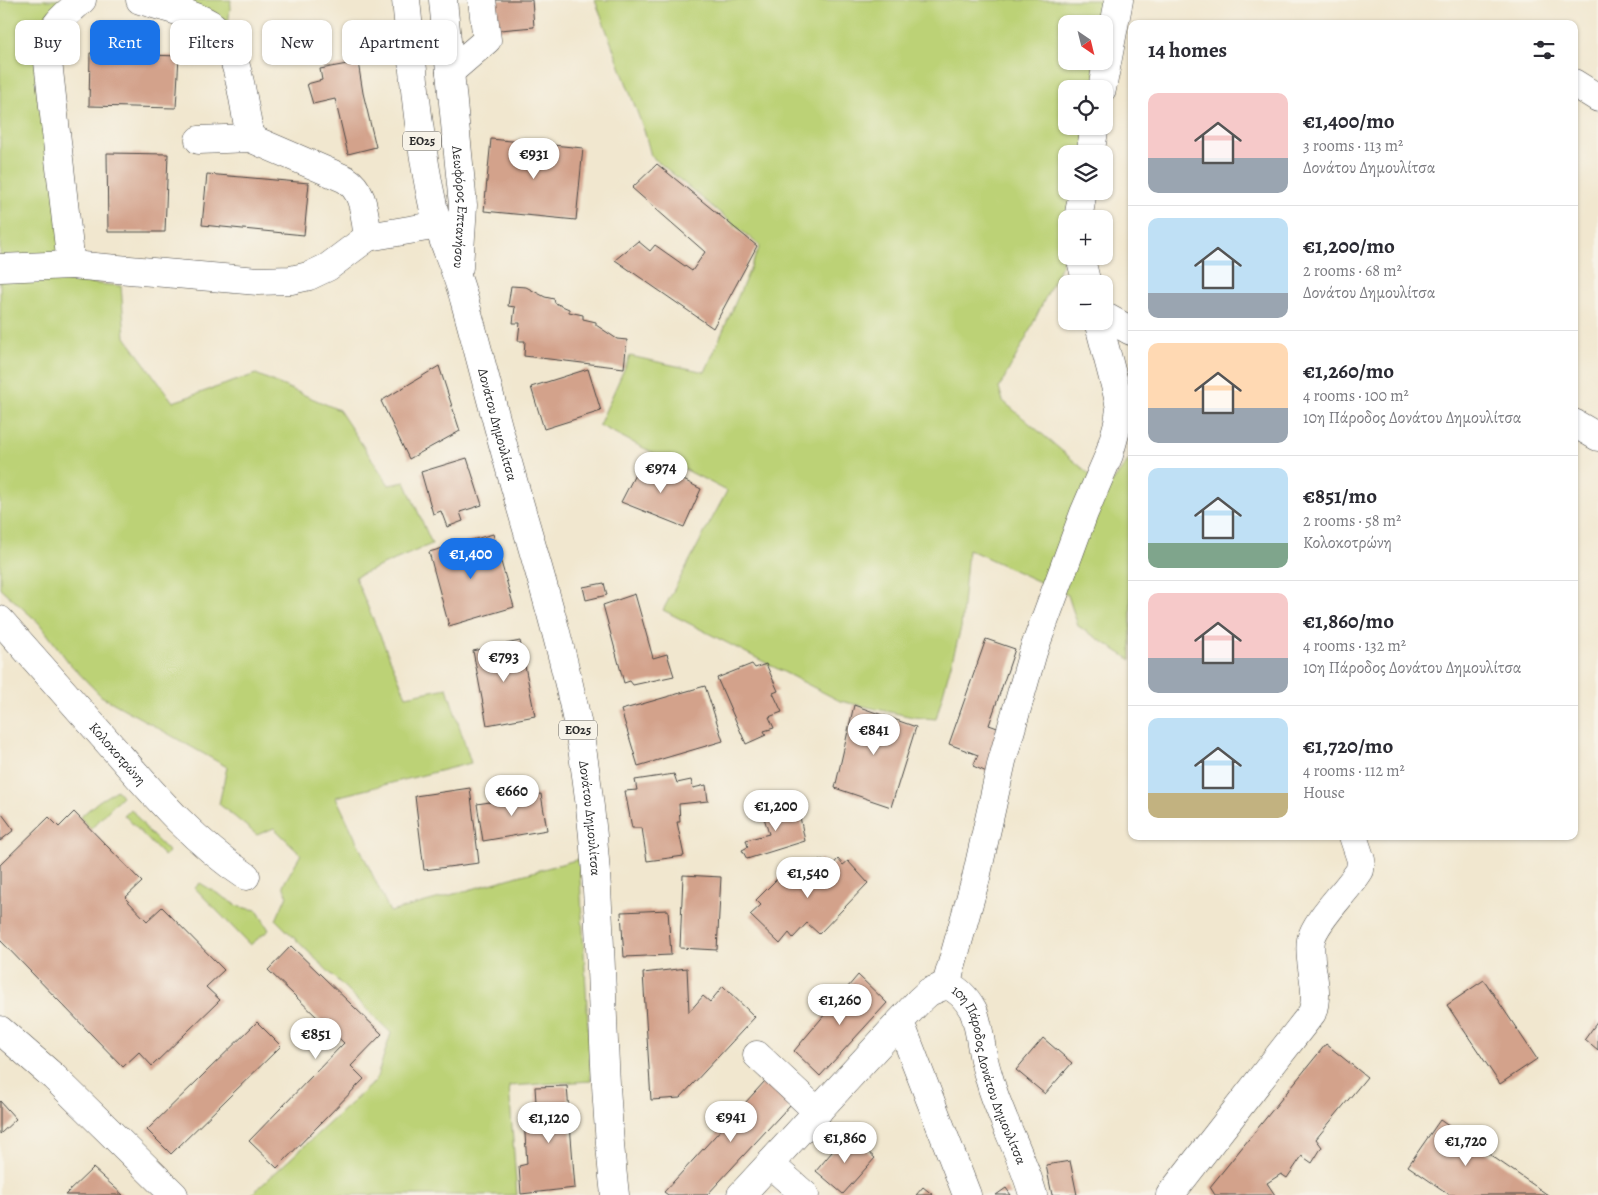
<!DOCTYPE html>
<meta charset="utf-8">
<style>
:root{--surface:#fff;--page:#f7f7f7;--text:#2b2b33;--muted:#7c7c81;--line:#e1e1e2;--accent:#1a73e8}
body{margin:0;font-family:Alegreya,serif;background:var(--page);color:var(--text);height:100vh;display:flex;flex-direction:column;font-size:19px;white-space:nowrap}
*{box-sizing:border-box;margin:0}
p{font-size:16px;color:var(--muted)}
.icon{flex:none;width:28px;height:28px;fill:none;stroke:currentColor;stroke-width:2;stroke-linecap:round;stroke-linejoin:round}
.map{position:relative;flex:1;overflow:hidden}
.side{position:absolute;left:1128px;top:20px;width:450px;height:820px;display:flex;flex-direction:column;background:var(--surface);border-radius:10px;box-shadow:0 1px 4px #0004}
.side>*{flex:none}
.hud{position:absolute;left:15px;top:20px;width:475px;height:45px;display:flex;gap:10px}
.needle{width:32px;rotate:145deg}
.fabs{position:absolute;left:1058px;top:15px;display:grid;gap:10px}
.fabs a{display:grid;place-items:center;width:55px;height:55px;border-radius:10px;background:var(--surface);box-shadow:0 1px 4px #0004;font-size:25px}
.price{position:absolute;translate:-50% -42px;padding:0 11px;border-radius:18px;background:#fff;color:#222;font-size:16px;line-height:32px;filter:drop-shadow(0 1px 2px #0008)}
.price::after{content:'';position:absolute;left:50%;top:30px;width:15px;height:11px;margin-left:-8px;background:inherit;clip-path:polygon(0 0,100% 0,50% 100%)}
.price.on{background:var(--accent);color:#fff}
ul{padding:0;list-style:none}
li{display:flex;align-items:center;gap:15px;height:125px;padding:0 20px}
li+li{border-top:1px solid var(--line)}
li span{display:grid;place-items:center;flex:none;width:140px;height:100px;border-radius:10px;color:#555}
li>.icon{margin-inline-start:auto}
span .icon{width:60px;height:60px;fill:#fffc;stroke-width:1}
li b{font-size:21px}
h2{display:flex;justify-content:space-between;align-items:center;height:60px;padding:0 20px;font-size:21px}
.tag{padding:0 18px;border-radius:10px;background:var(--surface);box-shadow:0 1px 4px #0004;font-size:18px;line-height:45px}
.tag.on{background:var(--accent);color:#fff}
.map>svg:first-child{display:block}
</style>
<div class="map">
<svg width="1598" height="1195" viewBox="0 0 1598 1195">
<rect width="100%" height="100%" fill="#f7f3e8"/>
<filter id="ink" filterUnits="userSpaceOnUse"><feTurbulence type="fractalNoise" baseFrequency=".02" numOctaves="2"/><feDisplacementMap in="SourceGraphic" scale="10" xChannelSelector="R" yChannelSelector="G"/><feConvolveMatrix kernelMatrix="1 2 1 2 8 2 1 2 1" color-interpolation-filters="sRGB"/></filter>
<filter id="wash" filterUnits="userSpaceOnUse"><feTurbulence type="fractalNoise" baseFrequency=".0096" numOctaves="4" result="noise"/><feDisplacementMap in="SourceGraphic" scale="20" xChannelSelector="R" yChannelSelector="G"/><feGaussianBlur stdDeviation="1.12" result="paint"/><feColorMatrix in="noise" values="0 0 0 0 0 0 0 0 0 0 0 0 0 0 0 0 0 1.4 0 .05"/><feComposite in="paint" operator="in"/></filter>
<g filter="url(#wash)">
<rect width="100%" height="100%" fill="#f1e7cf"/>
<!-- green -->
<g fill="#bcd276" stroke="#747e50">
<path d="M0,0H71L40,60L67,281L121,286L125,337L173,402L256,374L339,410L389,485L405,482L432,544L355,577L406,696L447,688L471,763L336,797L390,912L579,859L591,1081L509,1086L517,1195H251L376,1080L391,1033L276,920L287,895L283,885L301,854L274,828L257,835L219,804L227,767L101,696L70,664L39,623L0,588Z"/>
<path d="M155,0H231L228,26Z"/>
<path d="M595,0H1114L1104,24H1066V61H1102L1096,89H1066V126H1089L1084,154H1066V191H1076L1066,219V243L1063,261L1026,338L999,388L1003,401L1107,489L1131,457V660L1078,626L1068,595L968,549L961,628L936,719L913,717L840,701L663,610L727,491L599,425L630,356L705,372L760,246L651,156L645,133Z"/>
<path d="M117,790L122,796L91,829L80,817L99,801Z"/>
<path d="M131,809L148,831L169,852L164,856L124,815Z"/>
<path d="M200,883L240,907L257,910L269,930L250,945L195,888Z"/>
</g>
<g id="blocks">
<!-- building -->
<g fill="#d3a28b">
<path d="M475,0H532L534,27L477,32Z"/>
<path d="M90,53L179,56L176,108L89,106Z"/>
<path d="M358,62L363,93L376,147L348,154L335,99L313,104L307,84L322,80L320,69Z"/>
<path d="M491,139L583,148L576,220L484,211Z"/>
<path d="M107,153L168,154L165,232H108Z"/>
<path d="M657,164L757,246L713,328L615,260L638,241L650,251L655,245L692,271L705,252L632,188Z"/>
<path d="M207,174L309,183L304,235L202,225Z"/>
<path d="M511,286L526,287L545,297L554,299L555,303L569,309V312L583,315V319L596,322V325L617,339L627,340L624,368L524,356L525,341H518L520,323H513L515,307L508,306Z"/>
<path d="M439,366L460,431L409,459L381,401Z"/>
<path d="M588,369L601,411L544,429L531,387Z"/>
<path d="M467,458L482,505L460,512L463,521L447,527L441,511L433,514L421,472Z"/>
<path d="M643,459L701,489L684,527L621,502Z"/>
<path d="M493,534L514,607L449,626L429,552Z"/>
<path d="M604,583L607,595L586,600L583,587Z"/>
<path d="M635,594L653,658L667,654L674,676L633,685L630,681L624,683L603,605Z"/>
<path d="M986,639L1015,649L989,725L1003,730L989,773L973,766L978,755L949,744Z"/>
<path d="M520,641L535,716L487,725L473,651Z"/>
<path d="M752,664L755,668L766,664L778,691L773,693L782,712L769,717L774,728L764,731L766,735L746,744L717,678Z"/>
<path d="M705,686L723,741L638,766L621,710Z"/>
<path d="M854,705L916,727L891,807L835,788Z"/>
<path d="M674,774L677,783L691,780L693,788L706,785L708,801L679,804L680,822H677L684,856L647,861L642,828H632L625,791L637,790L635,780Z"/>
<path d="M470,788L479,863L424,870L415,796Z"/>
<path d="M541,794L547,830L483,841L477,804Z"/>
<path d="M785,803L790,820L800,817L805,841L747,859L742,850L748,847L746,840L769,834L761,808Z"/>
<path d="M74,812L142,882L125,898L147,921L162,907L224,970L206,987L220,1000L152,1066L139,1052L123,1067L0,940V865L49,817L59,827Z"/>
<path d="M2,814L14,830L0,841V815Z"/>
<path d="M821,859L829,869L838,859L843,865L848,861L868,883L819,934L807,923L793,938L789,933L780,944L750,915L761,905L756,900L778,878L781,881L790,871L797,877L806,865L810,870Z"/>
<path d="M683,875L721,877L717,950L680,948Z"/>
<path d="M668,910L671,955L624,957L621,912Z"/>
<path d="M291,946L382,1034L351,1066L364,1079L277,1168L249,1141L344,1043L268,970Z"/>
<path d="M687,968L689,1012L703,996L710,1002L723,986L755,1017L680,1098L651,1100L643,973Z"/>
<path d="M858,975L887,1003L820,1076L794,1051Z"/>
<path d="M1484,980L1537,1059L1500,1084L1447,1005Z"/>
<path d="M1598,1021V1050L1585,1039Z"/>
<path d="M257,1022L281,1046L171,1154L147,1130Z"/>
<path d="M1043,1038L1072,1063L1045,1094L1016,1070Z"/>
<path d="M1326,1044L1367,1077L1316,1139L1322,1147L1312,1163L1302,1156L1287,1178L1281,1174L1267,1183L1275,1195H1215L1210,1187Z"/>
<path d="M765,1081L791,1104L707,1195H668L664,1192Z"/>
<path d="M567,1086L575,1188L521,1194L519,1166L527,1164L524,1119L537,1118L535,1087Z"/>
<path d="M0,1101L16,1119L0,1134Z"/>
<path d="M1440,1120L1548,1195H1450L1408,1166Z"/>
<path d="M847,1134L875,1158L843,1194L816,1171Z"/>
<path d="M1070,1161L1077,1195H1052L1046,1165Z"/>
<path d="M93,1168L123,1195H65Z"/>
<path d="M923,1187L933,1195H916Z"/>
<path d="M1006,1188L1011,1195H996Z"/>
</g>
</g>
</g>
<g filter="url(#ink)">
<use href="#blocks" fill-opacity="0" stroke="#494744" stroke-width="1"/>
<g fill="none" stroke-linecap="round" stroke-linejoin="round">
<defs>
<g id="minor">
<path d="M140,0C158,6 200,15 213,26C239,45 244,108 250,138"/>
<path d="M450,72L487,40L482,0"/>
<path d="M1574,83L1598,98"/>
<path d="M1102,89L1119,0"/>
<path d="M199,140L250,138L345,179C365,191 364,215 368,237L439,225"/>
<path d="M1090,154L1095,126"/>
<path d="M1078,219L1083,191"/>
<path d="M1080,256L1087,284"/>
<path d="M71,265L46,44C53,23 67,14 82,0"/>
<path d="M0,268L71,265L258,281L291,280L309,276L328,267L368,237"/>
<path d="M1104,316L1131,331"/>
<path d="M1574,423L1598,437"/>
<path id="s1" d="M0,620C38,663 76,706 114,749C155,796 193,841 246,876"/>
<path d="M946,985L976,878L1002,761L1033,652L1084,513L1109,455L1118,423L1120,409L1118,397L1098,321"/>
<path d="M900,1022L967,1195"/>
<path d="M0,1030L54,1077L174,1195"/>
<path d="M757,1055L818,1112"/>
<path d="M770,1164L805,1195"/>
<path id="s2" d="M741,1195L919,1001L929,992L946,985C959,989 967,999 973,1010C979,1024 980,1040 983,1055C985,1066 989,1077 992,1088C1004,1125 1023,1158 1033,1195"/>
<path d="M1170,1195L1312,1013C1321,988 1307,965 1311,940C1315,920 1349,889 1360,870L1361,860L1353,836"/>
</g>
<g id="major">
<path id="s3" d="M406,0C413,68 418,139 433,206C440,238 456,268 464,299C479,352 492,406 507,459C532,549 561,639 579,731C607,884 597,1041 615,1195"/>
<path id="s4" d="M443,0L463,205L459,267"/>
</g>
</defs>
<!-- minor casing -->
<use href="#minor" stroke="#494744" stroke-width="29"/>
<!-- major casing -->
<use href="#major" stroke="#494744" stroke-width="29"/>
<!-- minor -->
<use href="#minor" stroke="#fff" stroke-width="28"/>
<!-- major -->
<use href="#major" stroke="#fff" stroke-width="28"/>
</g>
</g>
<g text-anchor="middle" stroke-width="4" stroke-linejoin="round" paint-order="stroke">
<!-- shield labels -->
<g fill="#f7f3e8" stroke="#686764" stroke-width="1">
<rect x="403" y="131.5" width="38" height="19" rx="4"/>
<rect x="559" y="720.5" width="38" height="19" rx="4"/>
</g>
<g font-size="12" font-weight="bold" fill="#2b2b2b">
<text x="422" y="145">ΕΟ25</text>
<text x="578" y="734">ΕΟ25</text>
</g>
<!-- street labels -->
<g font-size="14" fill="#2b2b2b" stroke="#f7f3e8">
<text dy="5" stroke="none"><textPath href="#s4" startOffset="208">Λεωφόρος Επτανήσου</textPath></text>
<text dy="5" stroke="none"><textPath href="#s3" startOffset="436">Δονάτου Δημουλίτσα</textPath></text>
<text dy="5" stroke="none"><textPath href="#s1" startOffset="178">Κολοκοτρώνη</textPath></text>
<text dy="5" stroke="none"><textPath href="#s3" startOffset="841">Δονάτου Δημουλίτσα</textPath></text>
<text dy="5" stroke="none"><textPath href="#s2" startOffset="399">10η Πάροδος Δονάτου Δημουλίτσα</textPath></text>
</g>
</g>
</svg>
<div class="fabs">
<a><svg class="needle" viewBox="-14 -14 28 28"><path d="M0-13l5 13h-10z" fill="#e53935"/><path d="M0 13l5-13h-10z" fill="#7c7c81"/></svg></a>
<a><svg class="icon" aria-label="locate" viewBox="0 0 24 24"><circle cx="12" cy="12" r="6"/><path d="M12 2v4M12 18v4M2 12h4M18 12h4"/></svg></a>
<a><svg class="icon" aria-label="layers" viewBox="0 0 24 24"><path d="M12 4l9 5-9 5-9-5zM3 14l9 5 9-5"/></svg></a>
<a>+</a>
<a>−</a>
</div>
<b class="price" style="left:534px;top:180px">€931</b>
<b class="price" style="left:661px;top:494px">€974</b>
<b class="price on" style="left:471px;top:580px">€1,400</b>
<b class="price" style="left:504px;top:683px">€793</b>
<b class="price" style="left:874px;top:756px">€841</b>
<b class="price" style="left:512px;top:817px">€660</b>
<b class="price" style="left:776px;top:832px">€1,200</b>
<b class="price" style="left:808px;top:899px">€1,540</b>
<b class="price" style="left:840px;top:1026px">€1,260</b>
<b class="price" style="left:316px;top:1060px">€851</b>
<b class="price" style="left:731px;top:1143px">€941</b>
<b class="price" style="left:549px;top:1144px">€1,120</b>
<b class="price" style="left:845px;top:1164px">€1,860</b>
<b class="price" style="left:1466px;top:1167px">€1,720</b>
<div class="hud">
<a class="tag">Buy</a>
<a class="tag on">Rent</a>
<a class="tag">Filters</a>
<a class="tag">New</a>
<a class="tag">Apartment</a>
</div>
<section class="side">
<h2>14 homes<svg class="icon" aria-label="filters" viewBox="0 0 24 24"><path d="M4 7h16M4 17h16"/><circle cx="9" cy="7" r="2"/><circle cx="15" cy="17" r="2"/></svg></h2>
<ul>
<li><span style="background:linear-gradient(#f6c9c9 65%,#9aa5b1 0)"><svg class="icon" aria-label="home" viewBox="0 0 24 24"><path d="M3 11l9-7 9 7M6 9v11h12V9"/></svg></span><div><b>€1,400/mo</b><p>3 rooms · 113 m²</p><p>Δονάτου Δημουλίτσα</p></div></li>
<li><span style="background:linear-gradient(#bfe0f5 75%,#9aa5b1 0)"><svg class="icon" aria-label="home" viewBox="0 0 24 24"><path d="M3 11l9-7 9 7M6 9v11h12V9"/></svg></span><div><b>€1,200/mo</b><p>2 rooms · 68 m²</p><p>Δονάτου Δημουλίτσα</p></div></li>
<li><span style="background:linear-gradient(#ffd9b3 65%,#9aa5b1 0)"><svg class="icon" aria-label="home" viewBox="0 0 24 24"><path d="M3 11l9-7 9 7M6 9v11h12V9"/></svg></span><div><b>€1,260/mo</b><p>4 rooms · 100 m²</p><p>10η Πάροδος Δονάτου Δημουλίτσα</p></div></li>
<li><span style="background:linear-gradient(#bfe0f5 75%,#7fa58c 0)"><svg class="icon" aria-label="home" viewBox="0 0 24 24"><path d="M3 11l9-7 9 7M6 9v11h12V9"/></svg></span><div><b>€851/mo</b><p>2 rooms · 58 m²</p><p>Κολοκοτρώνη</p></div></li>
<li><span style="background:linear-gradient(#f6c9c9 65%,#9aa5b1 0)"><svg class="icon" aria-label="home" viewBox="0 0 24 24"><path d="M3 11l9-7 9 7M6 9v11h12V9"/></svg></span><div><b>€1,860/mo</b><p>4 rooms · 132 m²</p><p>10η Πάροδος Δονάτου Δημουλίτσα</p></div></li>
<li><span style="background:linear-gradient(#bfe0f5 75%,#c2b280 0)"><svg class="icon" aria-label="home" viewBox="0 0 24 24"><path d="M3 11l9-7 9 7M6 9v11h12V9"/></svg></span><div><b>€1,720/mo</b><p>4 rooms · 112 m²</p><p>House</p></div></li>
</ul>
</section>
</div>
